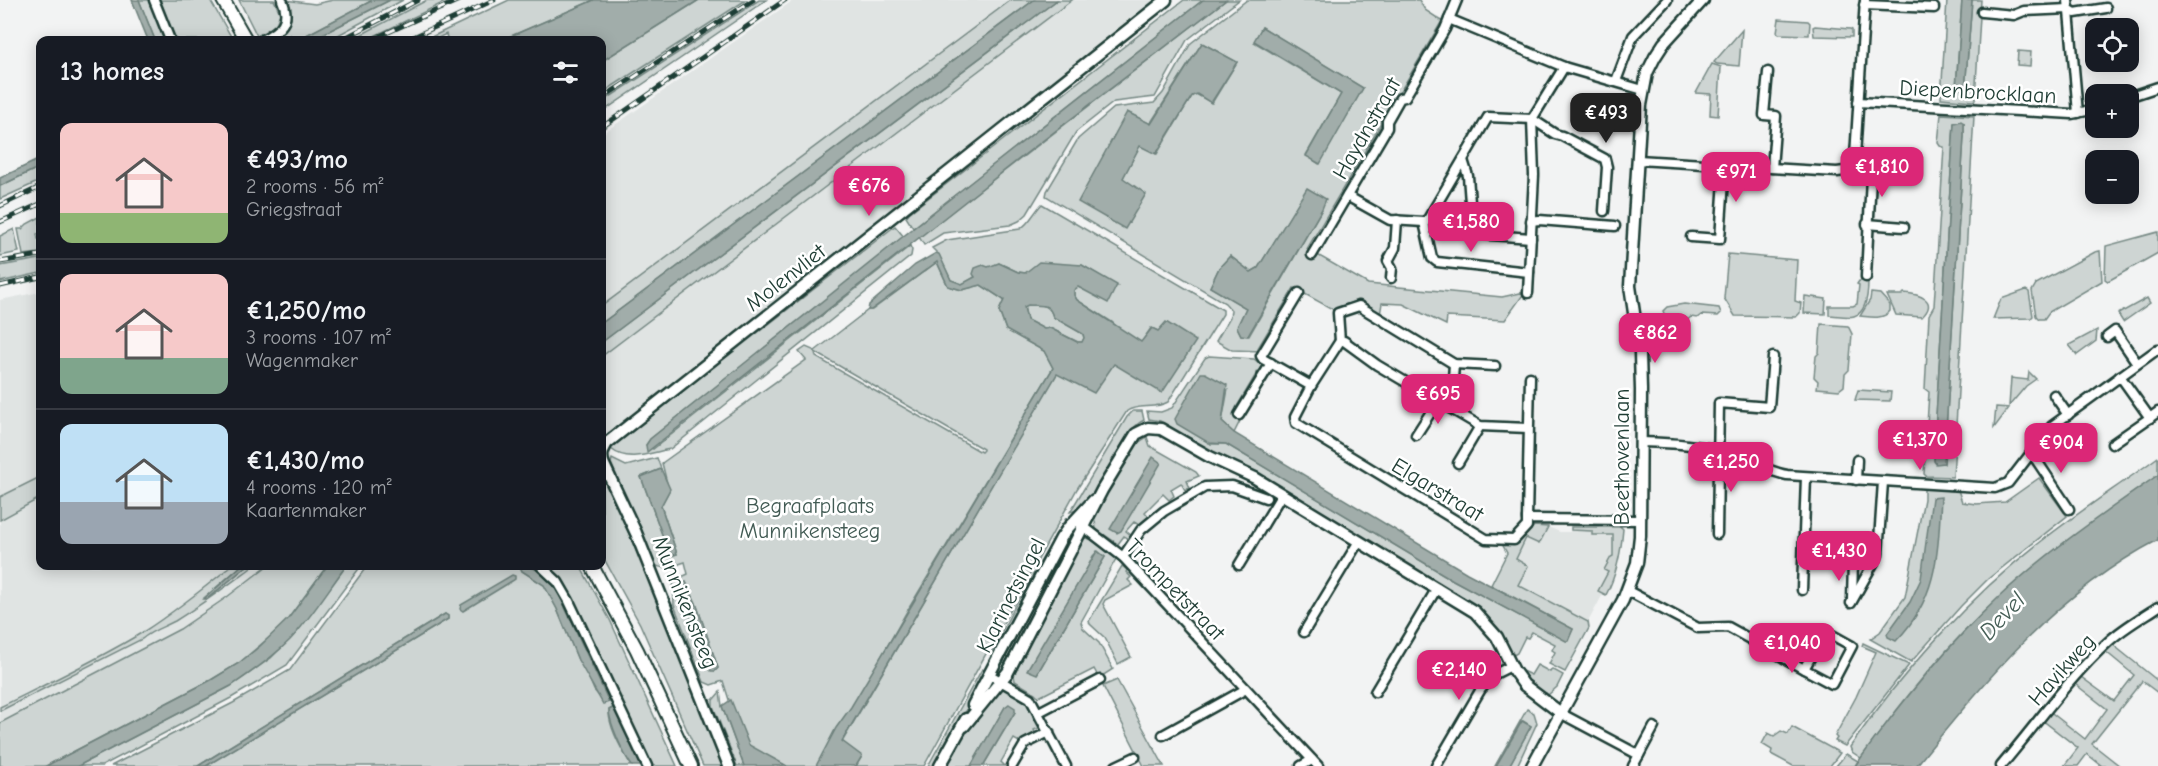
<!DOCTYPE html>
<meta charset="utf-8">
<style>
:root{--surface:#171b24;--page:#20242c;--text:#f1f3f6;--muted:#9ea1a6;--line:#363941;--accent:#db2777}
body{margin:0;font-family:"Comic Neue",sans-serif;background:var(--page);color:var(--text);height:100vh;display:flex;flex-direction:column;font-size:22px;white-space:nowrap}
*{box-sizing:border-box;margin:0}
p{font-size:20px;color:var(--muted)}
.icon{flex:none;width:33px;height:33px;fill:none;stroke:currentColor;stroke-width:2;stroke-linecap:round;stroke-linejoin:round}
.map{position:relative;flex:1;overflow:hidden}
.details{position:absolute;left:36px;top:36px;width:570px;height:534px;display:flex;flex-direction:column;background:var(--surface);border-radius:12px;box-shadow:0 3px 15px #0003}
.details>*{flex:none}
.fabs{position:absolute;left:2085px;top:18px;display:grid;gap:12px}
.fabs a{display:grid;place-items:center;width:54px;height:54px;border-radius:12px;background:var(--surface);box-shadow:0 3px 15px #0003;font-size:30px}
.price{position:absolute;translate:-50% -51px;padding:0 14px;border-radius:12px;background:var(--accent);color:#fff;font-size:20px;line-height:39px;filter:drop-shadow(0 2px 3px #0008)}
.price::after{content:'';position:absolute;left:50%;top:36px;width:18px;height:14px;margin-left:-9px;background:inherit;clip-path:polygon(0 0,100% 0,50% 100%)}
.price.current{background:#222;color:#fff}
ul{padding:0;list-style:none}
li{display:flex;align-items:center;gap:18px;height:150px;padding:0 24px}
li+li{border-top:2px solid var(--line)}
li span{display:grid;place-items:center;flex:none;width:168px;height:120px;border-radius:12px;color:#555}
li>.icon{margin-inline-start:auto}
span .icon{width:72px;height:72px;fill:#fffc;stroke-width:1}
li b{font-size:26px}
h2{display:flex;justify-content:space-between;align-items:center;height:72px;padding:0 24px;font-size:26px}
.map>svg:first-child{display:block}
</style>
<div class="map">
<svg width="2158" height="766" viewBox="0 0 2158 766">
<rect width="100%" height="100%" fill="#f2f3f3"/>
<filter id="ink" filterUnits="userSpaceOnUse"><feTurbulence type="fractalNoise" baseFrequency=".0167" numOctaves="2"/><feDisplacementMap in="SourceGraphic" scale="12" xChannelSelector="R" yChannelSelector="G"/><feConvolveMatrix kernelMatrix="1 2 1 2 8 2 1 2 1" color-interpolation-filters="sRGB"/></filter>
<g filter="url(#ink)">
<!-- built -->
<g fill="#e0e4e3">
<path d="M794,0H1162L602,446V134Z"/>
<path d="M40,292V566H332L267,648L54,766H0V300Z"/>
<path d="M1548,527L1560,532H1570L1571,527H1621L1623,529L1620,555L1615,575L1606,595L1603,594L1588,622L1518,585L1528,566L1515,560L1527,538L1539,544Z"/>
</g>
<!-- green -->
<g fill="#ced5d3" stroke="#768984" stroke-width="1.5" fill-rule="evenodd">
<path d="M139,0H152L168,40H155Z"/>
<path d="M157,0H210L233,40H173Z"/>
<path d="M239,0H274L280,13L275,27L258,38Z"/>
<path d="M285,0L315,4L333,0H373L299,39L289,36V40H271C290,29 285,20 285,0Z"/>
<path d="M390,0H403L329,40H311Z"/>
<path d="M427,0H449L366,40H351Z"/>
<path d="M509,0H594L502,40H441L447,38L446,34L436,39L425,40Z"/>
<path d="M699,0H746L602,93V61Z"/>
<path d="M759,0H766L602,112V102Z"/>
<path d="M1011,0H1034L602,323V306Z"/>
<path d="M1057,0H1072L602,356V342Z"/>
<path d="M1184,0H1203L913,228L906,217L909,213Z"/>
<path d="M1226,0H1239L1187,40L1155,97L1114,102L1076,132L1027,214L1019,221L1010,225L943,233L924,245L919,237Z"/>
<path d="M1247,0H1419L1425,10L1442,21L1307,249L1368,284L1502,297L1525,292L1505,320L1447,317L1446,325L1403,304L1382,303L1380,315L1357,300L1334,310L1294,288L1258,348L1261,351L1232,350L1216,341L1230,317L1231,310L1225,303L1046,196L1047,191L1078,139L1114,108L1154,103L1163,93L1191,43ZM1262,27L1363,88L1319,164L1306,155L1341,94L1254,42ZM1202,43L1237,62L1212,103L1196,94L1192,96L1157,154L1140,145L1123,178L1127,112L1150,124ZM1307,189L1322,209L1249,336L1241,335L1237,327L1246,308L1210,287L1219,268L1230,256L1251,272L1258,268Z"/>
<path d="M1947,0H1962L1956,88L1965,90L1972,0H1981L1975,100L1973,101L1941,98Z"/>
<path d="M1779,19L1808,21L1810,23L1809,35L1779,34L1777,32Z"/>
<path d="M1815,26L1850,29L1852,30V37L1814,36L1813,27Z"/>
<path d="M1742,30L1739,66L1717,64L1714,62Z"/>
<path d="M2018,51L2031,52L2030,66L2017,65Z"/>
<path d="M1712,64L1721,67L1718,116L1710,115L1711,94L1696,93Z"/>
<path d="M1941,114L1974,116L1953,477L1926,476L1924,474L1929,392L1925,389L1929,315L1934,306L1944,147L1940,146L1938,143ZM1954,123H1964V136L1944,463L1934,449Z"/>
<path d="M40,167V181L0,199V186Z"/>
<path d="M1042,204L1223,310V314L1168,402C1154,410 1139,403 1127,411L1077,489L924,766H856L861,758L842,742L1057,373L1113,363L1158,331L1151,328L1141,343L1121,331L1112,322L1077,300L1074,295V290L1078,287L1085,290L1117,286L1082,265L1026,273L1018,272L999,263C985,268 976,278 962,284L951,280L939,255L932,248L947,240L1020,229C1030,223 1034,212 1042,204Z"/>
<path d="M40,217V233L37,234L38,239L40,238V253L23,255L18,229H22L27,224Z"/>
<path d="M895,226L904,237L650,439L646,445L653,449L910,246L912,250L911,256L670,449C650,453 628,463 611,449L612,446Z"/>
<path d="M14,229L19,252L0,256V236Z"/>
<path d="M2158,232V253L2108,281L2105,279L2106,246Z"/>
<path d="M2100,251L2102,281L2049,312L2044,319H2039L2036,316L2032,291L2036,284L2095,252Z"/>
<path d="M1728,254L1797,260L1795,301L1801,303L1800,313L1796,317L1735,316L1724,298Z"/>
<path d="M40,259V273L0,282V266Z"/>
<path d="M937,262L948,286L962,290L981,285L1004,300L999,311L1006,330L1044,351L1053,368L906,613L820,766H776L745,750L723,681L711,685L704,682L674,605L673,581L688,574L685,562C674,565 665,572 654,564L611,463L612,459L626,466L657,458L661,469L641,477L670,556L677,554L661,506L669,491L662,463L806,360L799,352L806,347L815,351L868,310H872ZM815,352L983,449V450L981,452L816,357ZM686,582L696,603L718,668L715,671L687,607L680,586Z"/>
<path d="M1859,281L1868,282C1868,292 1867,312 1854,316C1847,318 1836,315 1829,315V306H1853L1857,304L1859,285L1857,284Z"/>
<path d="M2026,290L2029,292L2033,316L2031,318L1993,319L2001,299Z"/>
<path d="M1871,293L1880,294L1890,305V311C1883,320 1871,317 1860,316L1870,300Z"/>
<path d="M1904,293C1919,294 1939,300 1922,317L1896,315L1887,295H1902Z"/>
<path d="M1805,296L1826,299L1825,314L1804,313Z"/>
<path d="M2147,298L2150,303L2123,322L2118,314Z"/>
<path d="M1684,304L1719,308L1721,313L1718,316L1701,315L1697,318L1691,317L1685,322L1667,321L1663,311L1667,307Z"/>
<path d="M1028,305C1041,306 1049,302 1053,317L1083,334L1084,338L1082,342H1078L1050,328L1044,329L1027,320L1024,306Z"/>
<path d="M1821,324L1848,326L1852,334L1849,370L1845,374L1844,386L1839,390L1817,388L1818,381L1814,377L1816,356L1819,353Z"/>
<path d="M2097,330L2096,341L2077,355L2069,345Z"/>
<path d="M1209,356L1254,359L1264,367L1262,372L1258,371L1236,408L1239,410L1236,416L1241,419L1234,433L1222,422L1228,389L1211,444H1226L1453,580L1567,641L1573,629L1491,585L1507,553L1502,544H1517L1534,526L1548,527L1539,544L1526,538L1516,559L1528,566L1518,585L1588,622L1589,628L1565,672L1549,664L1555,652L1552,650L1555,644L1532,632L1528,638L1525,637L1517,653L1512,656C1502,635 1490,619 1473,604L1307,504L1221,458L1160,421L1149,419L1147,411L1161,412L1172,408L1205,358Z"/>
<path d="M2029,372L2036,379L2026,386L2009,406L2011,378L2028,380Z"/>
<path d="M1858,390L1891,392L1890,401L1855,400Z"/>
<path d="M1996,407L2009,408L1994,428Z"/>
<path d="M1133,411H1142L1144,420C1115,434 1104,506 1070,512L1127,417Z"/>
<path d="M1147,437L1150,446L1196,472L1199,476L1187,481L1190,488L1185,490L1181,483L1171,489L1174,496L1169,500L1163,494L1145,512L1150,518L1141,526L1134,522L1126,531L1133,537L1131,540L1124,536L1118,544L1096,529L1095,521L1092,519L1135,445Z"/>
<path d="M2158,457V475C2105,513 2051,551 2002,595C1948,643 1903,700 1861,758L1852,752L1850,747C1902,672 1970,596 2043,540C2080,511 2120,485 2158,457Z"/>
<path d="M602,474L609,487L671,632L724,766H703L640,624L602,555Z"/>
<path d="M40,477V498L0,520V497Z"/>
<path d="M2039,478L2067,516L1988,579L1961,606L1911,662L1870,639L1880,632L1905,597L1924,499V488L1958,490L1962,502L1976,504L2005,502Z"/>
<path d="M1066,518L1070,520L997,657L990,654L1018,600Z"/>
<path d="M1571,527H1621L1623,529C1621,553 1617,574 1606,595L1598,591L1608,572L1604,570L1611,557L1613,556V535H1592V531L1571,530Z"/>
<path d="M1072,529L1076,532L1009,664L1001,660L1065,538Z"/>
<path d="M1085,538L1090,539L1117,557L1081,622L1083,628L1099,643L1113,669L1099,678L1094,669L1039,697L1035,693L1015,681L1014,675L1017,668L1014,667L1083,539ZM1098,551L1105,557L1037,674L1093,556Z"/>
<path d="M231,566H241L204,598L207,599L247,566H254C228,585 203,604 175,621C164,627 152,630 142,639L0,711V707C48,683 97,660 143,632C174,612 203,589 231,566Z"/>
<path d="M267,566H327L288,619L277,631L239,663L211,680L46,766H0V723L180,629L227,597Z"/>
<path d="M346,566H361L287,665L231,698L102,766H78L231,686L271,658L297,632Z"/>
<path d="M367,566H520L522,571L544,585L557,609L578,660L586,671L594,690L603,701L609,702L555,586L530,566H537L556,583L645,766H642L612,708L609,710C608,727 623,752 632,766H206L448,619V616L445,614L198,766H111L233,703L290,670Z"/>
<path d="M546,566H580L610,620L677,766H652L584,627Z"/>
<path d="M1122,566L1127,570L1126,572L1131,577L1128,580L1133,585L1105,600L1103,604L1131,657L1118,664L1105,638L1090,624L1089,621Z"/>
<path d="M1863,643L1909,665L1845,746L1835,741L1837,738L1835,736L1856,697L1876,652L1862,646Z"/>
<path d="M2112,644L2158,681V693L2142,681L2092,744L2120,766H2102L2087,754L2078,766H2064L2078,748L2041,719L2048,710L2085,739L2107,709L2075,684L2081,677L2114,701L2134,675L2105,651Z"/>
<path d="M1537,665L1550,672L1552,669L1563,675L1557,687L1548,695L1546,693L1543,695L1521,673L1522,671L1531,675Z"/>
<path d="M982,669L988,672L935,766H928Z"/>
<path d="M1117,680L1164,766H1144L1103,686Z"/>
<path d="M1002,688L1027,700L1036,716L1033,717L1039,728L1034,730L1035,733L1024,739L1021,743L1014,739L1001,762L1005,766H983L1015,712L1005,707L971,766H945L977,712L999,689Z"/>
<path d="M720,692L722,706L744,766H737L713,706V700Z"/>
<path d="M1527,709L1534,713L1537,723L1517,766H1509L1531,726L1523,721L1520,723L1496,766H1495Z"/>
<path d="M1792,727L1840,753L1830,766H1793L1771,754L1772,750L1762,744L1768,733L1774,736L1781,731L1788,734Z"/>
<path d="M1846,754L1858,761L1855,766H1836Z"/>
</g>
<!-- water -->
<g fill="#a1adaa" stroke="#6d807b" stroke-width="1.5" fill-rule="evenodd">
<path d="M132,0H139L155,40H148Z"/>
<path d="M373,0H390L311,40H289L290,35L294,39H299Z"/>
<path d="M594,0H699L602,61V40H502Z"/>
<path d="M1034,0H1057L602,342V323Z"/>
<path d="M1203,0H1226L1028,152L647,452L646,445L650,439L951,198Z"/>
<path d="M1962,0H1972L1965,90L1956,89Z"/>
<path d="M1262,27L1363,88L1320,164L1306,156L1341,94L1254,41Z"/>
<path d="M1202,43L1237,62L1211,103L1197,94L1192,96L1156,154L1140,146L1123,178L1146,194L1125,229L1078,202L1127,112L1151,124Z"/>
<path d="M1961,121L1964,123V136L1944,463L1936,464L1934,461V449L1954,123Z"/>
<path d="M40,159V167L0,186V178Z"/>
<path d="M1307,188L1326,199L1322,209L1248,336L1241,335L1237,327L1246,308L1210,287L1219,268L1230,256L1251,272L1258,268Z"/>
<path d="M936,253L939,254L951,280L962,284L975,277L973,274L975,268L983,265L988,267L999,263L1018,272L1025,273L1039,262L1082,265L1117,285L1108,303L1078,287L1074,290V295L1077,300L1141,342L1152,328L1158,331L1166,322L1196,341L1162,393L1114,364L1094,393L1057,374L842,741L862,756L856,766H816L836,728L851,707L1053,368L1044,351L1006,330L999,311L1004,300L981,285L962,290L948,286L937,262L871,310H868L869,305L915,265ZM1028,305C1041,306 1049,302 1053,317L1083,334L1084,338L1082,342H1077L1050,328L1044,329L1027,320L1024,307Z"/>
<path d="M1201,373H1205L1227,385L1222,422L1234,433L1467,573L1573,629L1568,641H1566L1453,580L1226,444L1209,443L1177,424L1175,419Z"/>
<path d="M1153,457L1161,463L1121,531L1117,533L1110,529Z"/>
<path d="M661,469L670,489L661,506L677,554L670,556L641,477Z"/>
<path d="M2158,475V540C2056,593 1987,679 1916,766H1855C1898,706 1945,648 1999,597C2048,551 2104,513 2158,475Z"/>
<path d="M1941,497C1938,553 1938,598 1896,641L1888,637L1887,634L1910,602L1921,579L1932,498Z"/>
<path d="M1097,551L1105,557L1037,674L1027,670Z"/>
<path d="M241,566H247L207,599H204Z"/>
<path d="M327,566H346C328,590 311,618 290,640C272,658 252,672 231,686L78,766H46L211,680L239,663L260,646L288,619Z"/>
<path d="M520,566C536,566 545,574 555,586L609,702L603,704L578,660L557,609L544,585L522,571Z"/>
<path d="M512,575L515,576V579L512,581L463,611L460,609L461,605Z"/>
<path d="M686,582L696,603L718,668L715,671H711L708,667L680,586Z"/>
<path d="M445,614L448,616V619L206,766H198Z"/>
<path d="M731,700L749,745L787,766H744L722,706Z"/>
<path d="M1009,704L1015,708V712L983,766H971L1005,707Z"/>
<path d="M613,708L615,710L642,766H632C624,755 609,723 609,710Z"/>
<path d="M1522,721L1531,726L1509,766H1496Z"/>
</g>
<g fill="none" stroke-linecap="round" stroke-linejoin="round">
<defs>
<g id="minor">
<path d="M154,0L170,40"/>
<path d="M2068,0L2078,113"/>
<path d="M1864,5L1934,8"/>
<path d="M1982,12L2014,15L2024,11L2069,9L2075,13L2106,8"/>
<path d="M1449,19L1564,67L1643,90"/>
<path d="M262,40C280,30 292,22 282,0"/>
<path d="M1768,72L1764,115L1776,116L1772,168"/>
<path d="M1616,81L1633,36L1667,0"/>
<path d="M2128,97L2158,87"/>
<path d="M1858,102L2072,114L2096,109"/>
<path d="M1532,119L1555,134L1562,136L1605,159L1607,167L1604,211"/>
<path d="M1855,156L1872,157L1866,277"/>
<path d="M1463,160L1468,176L1472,229L1477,234L1531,238"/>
<path d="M1638,160L1837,172L1852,170L1855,156L1865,0"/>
<path d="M1347,196L1390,220L1424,222L1428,219L1488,117L1532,119L1564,67"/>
<path d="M1531,221L1539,220L1615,226"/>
<path d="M1424,222L1432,258L1437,262L1529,272"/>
<path d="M1867,224L1904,227"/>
<path d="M1691,237L1720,239L1725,165"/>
<path d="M1312,255L1387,128V121L1400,98L1405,97L1445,29L1457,0"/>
<path d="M1391,278L1392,268L1388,261L1395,248L1397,220"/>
<path d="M1299,293L1261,356L1263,359L1311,386"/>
<path d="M1528,293L1534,175L1532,119"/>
<path d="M2107,337L2115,331L2137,363"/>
<path d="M1340,341L1311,386L1295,417L1296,423L1486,539L1514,540L1527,526V519L1639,520"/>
<path d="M1495,366L1454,364L1359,306L1338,313L1340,341H1344L1377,365L1480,426L1528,428"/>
<path d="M2120,376L2150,418"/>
<path d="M2054,395L2068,415"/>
<path d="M1451,409L1454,364"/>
<path d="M1239,415L1271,363"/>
<path d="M1416,435L1438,401"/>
<path d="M1641,442C1671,443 1701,444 1730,454C1749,460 1766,471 1787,475L1995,488L2008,483L2052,426L2158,349"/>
<path d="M2112,444L2158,412"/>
<path d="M2031,452L2069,509"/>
<path d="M1458,463L1480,426"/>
<path d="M1856,480L1857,460"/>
<path d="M1527,519L1530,377"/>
<path d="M1079,523L1123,557L1318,766"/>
<path d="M1717,534L1719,403L1769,407L1773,357"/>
<path d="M1123,557L1141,530L1164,511L1205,487L1232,486L1266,498"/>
<path d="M1239,565L1282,494"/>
<path d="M541,566L558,582L569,601L647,766"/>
<path d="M1802,590L1806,477"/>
<path d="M1628,591L1698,628L1728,627L1804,669"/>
<path d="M1852,600L1853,561"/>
<path d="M1851,603L1878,555L1883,482"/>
<path d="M1825,631L1852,646L1832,684L1804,669Z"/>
<path d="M1304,632L1359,541"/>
<path d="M990,675L1030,698L1066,766"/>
<path d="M1375,692L1437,588"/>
<path d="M1039,712L1100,680"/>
<path d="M1562,714L1639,755L1633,766"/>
<path d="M1163,735L1246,689"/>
<path d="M1639,755L1654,727"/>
<path d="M1012,766L1025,744L1049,732"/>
<path d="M1116,766L1135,757"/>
<path d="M1301,766L1312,760"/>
<path d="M1436,766L1481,689L1495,674L1511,666"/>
<path d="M2001,766C2036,725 2068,679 2108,642C2123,628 2141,618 2158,607"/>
</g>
<g id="tertiary">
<path d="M973,705L1061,538L1068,528L1094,500"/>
<path d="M964,726L1008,672L1102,490L1136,434L1148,428L1161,429L1210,457L1255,478L1475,612L1497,637L1514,671L1524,685L1562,714"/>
<path d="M729,766L636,533L604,465C600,456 603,450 607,443L1166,0"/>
<path d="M940,766L966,719"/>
<path d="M1532,766L1623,600L1637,563L1640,536L1641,390L1640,353L1630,286L1641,105L1647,73L1655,57L1664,43L1703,0"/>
</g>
<g id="secondary">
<path d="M223,0L246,40"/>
<path d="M592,566L637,650L691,766"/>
</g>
</defs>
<!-- minor casing -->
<use href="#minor" stroke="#1f3d34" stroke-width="13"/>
<!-- tertiary casing -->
<use href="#tertiary" stroke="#1f3d34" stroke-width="15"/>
<!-- secondary casing -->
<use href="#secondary" stroke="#1f3d34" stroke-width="16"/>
<!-- minor -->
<use href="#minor" stroke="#fff" stroke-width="8"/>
<!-- tertiary -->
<use href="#tertiary" stroke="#fff" stroke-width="10"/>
<!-- secondary -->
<use href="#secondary" stroke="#fff" stroke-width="12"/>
<defs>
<g id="rail">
<path d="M341,40L418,0"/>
<path d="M371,40L459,0"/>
<path d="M407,40L494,0"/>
<path d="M602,98L753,0"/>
<path d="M602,127L785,0"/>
<path d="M0,206L40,187"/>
<path d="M0,222L40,204"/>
<path d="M0,262L40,255"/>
<path d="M0,286L40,277"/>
</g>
</defs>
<!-- rail casing -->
<use href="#rail" stroke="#1f3d34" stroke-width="5"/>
<!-- rail -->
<use href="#rail" stroke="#fff" stroke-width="3" stroke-dasharray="9" stroke-linecap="butt"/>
</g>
</g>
<g text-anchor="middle" stroke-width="5" stroke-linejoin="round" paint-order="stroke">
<!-- street labels -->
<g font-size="22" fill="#1f3d34" stroke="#fff">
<text transform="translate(1978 91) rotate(3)" y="8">Diepenbrocklaan</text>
<text transform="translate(1366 128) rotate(-60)" y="8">Haydnstraat</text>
<text transform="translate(785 277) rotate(-38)" y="8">Molenvliet</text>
<text transform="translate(1621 457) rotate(-90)" y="8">Beethovenlaan</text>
<text transform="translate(1438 489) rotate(31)" y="8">Elgarstraat</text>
<text transform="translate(1176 589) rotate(46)" y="8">Trompetstraat</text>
<text transform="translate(1010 595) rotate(-63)" y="8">Klarinetsingel</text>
<text transform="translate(686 602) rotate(68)" y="8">Munnikensteeg</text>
<text transform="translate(2061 669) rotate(-48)" y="8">Havikweg</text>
</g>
<!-- park labels -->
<g font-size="22" fill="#425b54" stroke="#fff">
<text x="810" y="513">Begraafplaats<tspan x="810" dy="25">Munnikensteeg</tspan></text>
</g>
<!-- water labels -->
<g font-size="24" font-style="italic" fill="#465f57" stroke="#fff">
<text transform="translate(2002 616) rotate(-47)" y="8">Devel</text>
</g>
</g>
</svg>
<div class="fabs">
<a><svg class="icon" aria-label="locate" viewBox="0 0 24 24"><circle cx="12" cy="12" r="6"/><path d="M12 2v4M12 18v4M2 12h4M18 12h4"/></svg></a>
<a>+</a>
<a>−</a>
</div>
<b class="price current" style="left:1606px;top:144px">€493</b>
<b class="price" style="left:1882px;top:198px">€1,810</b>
<b class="price" style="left:1736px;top:203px">€971</b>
<b class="price" style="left:869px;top:217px">€676</b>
<b class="price" style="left:1471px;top:253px">€1,580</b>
<b class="price" style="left:1655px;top:364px">€862</b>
<b class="price" style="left:1438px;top:425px">€695</b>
<b class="price" style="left:1920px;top:471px">€1,370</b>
<b class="price" style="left:2061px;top:474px">€904</b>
<b class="price" style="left:1731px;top:493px">€1,250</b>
<b class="price" style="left:1839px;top:582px">€1,430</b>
<b class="price" style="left:1792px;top:674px">€1,040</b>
<b class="price" style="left:1459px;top:701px">€2,140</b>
<section class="details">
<h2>13 homes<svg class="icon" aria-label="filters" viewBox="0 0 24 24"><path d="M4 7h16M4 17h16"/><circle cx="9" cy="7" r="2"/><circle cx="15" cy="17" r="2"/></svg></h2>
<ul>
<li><span style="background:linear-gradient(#f6c9c9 75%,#8fb573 0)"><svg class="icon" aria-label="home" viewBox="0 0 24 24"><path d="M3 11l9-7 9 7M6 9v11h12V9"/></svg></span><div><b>€493/mo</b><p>2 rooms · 56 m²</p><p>Griegstraat</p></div></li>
<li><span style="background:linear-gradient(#f6c9c9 70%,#7fa58c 0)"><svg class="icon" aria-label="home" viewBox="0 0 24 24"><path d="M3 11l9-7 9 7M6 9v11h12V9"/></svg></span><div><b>€1,250/mo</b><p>3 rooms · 107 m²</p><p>Wagenmaker</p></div></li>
<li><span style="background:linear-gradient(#bfe0f5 65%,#9aa5b1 0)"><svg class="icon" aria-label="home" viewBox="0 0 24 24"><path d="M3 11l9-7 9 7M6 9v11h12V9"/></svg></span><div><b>€1,430/mo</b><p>4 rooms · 120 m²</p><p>Kaartenmaker</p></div></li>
</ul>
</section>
</div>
